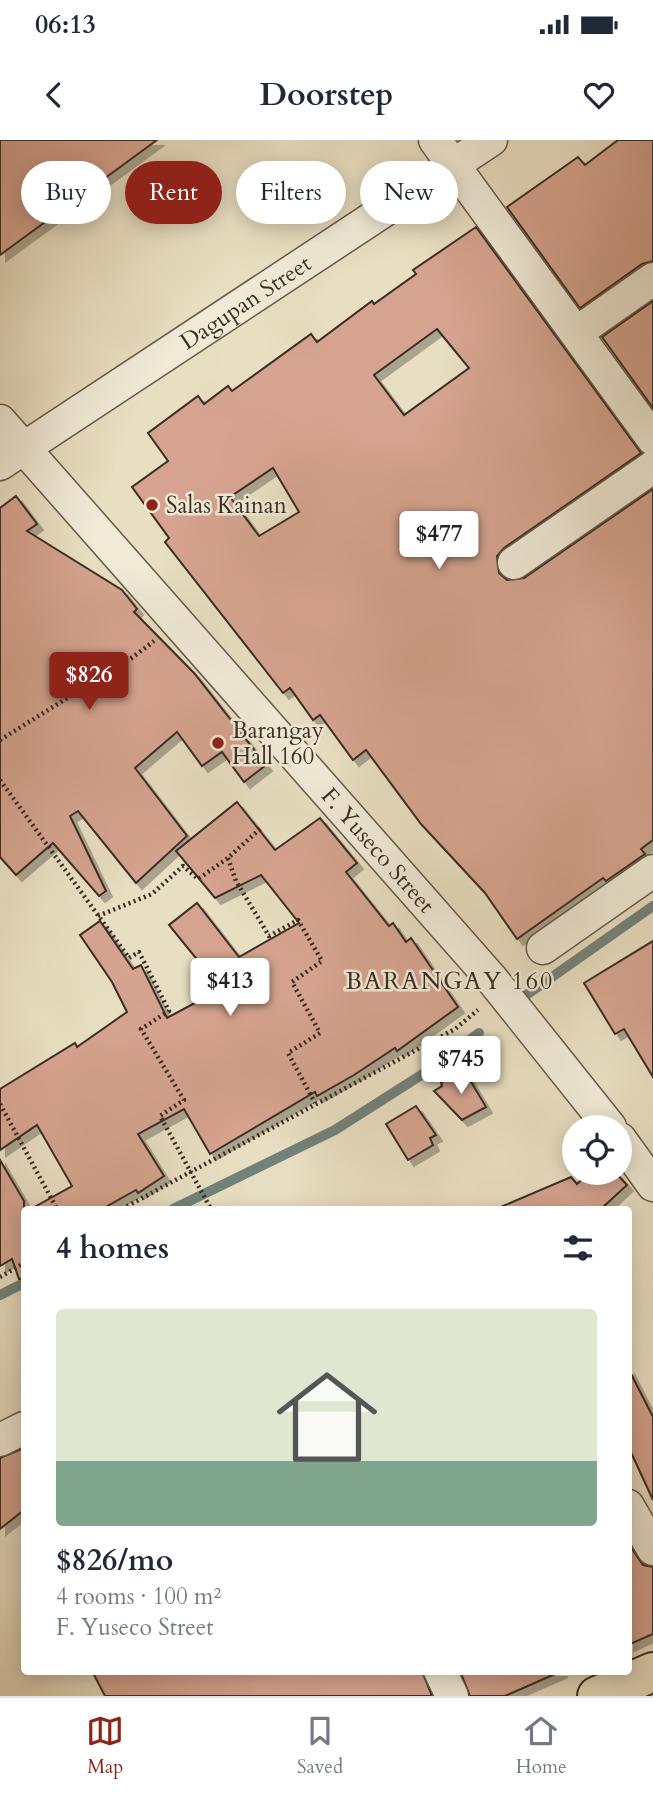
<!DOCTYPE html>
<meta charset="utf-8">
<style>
:root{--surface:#fff;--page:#f2f2f3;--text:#1f2937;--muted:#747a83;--line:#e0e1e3;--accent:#8f2418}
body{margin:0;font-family:Cardo,serif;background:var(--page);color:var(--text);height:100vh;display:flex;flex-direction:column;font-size:26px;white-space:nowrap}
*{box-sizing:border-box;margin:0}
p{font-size:23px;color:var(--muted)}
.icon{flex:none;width:38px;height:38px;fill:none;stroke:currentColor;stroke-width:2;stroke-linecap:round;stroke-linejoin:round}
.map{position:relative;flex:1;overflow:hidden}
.side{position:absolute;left:21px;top:1066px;width:611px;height:469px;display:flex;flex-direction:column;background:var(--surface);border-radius:7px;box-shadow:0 4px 18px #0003}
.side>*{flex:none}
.hud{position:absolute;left:21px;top:21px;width:612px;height:63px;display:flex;gap:14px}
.buttons{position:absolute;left:562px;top:975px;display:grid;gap:14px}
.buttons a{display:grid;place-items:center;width:70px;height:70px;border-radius:50%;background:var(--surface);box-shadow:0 4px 18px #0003;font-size:35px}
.price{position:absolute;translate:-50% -60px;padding:0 16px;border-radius:7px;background:#fff;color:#222;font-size:23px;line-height:46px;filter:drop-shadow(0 2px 4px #0008)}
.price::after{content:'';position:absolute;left:50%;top:42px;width:21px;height:16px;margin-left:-10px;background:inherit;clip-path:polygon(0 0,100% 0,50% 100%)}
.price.on{background:var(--accent);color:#fff}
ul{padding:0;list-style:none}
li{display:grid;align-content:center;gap:14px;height:371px;padding:0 35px}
li span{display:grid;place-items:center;height:217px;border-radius:7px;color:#555}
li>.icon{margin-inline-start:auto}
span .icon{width:126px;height:126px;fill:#fffc;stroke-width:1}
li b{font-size:30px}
h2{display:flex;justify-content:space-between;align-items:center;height:84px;padding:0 35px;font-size:30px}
.tag{padding:0 24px;border-radius:32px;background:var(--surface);box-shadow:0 4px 18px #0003;font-size:24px;line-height:63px}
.tag.on{background:var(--accent);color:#fff}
.status{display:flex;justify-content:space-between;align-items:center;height:49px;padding:0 35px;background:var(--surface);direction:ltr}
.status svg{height:19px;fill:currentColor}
header{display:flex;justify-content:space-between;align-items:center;height:91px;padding:0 35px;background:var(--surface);font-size:32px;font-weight:600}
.menu{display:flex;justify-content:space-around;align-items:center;height:98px;border-top:2px solid var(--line);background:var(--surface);font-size:19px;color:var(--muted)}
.menu a{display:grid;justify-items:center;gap:4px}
.menu .on{color:var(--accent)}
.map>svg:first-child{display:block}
</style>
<div class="status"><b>06:13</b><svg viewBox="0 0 49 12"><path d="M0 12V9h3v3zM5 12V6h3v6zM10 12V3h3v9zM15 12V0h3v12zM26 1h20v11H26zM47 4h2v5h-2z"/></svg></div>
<header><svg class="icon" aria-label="back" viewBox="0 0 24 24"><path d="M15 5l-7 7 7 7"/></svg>Doorstep<svg class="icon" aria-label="heart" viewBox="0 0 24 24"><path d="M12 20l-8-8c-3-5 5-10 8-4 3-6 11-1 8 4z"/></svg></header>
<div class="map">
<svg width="653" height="1556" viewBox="0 0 653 1556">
<defs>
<filter id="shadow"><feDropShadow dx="6" dy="6" stdDeviation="0" flood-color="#0004"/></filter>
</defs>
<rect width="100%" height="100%" fill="#e8dec1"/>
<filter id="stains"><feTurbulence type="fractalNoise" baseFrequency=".00286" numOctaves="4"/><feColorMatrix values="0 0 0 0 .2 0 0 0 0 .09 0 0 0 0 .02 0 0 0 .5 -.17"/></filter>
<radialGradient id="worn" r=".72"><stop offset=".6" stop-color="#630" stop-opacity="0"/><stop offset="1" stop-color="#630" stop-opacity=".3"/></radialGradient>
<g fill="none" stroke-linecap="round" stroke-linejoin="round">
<!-- stream -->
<g stroke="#72827b" stroke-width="10">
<path d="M515,863L653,766"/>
<path d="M173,1069L335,990L426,932L479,893"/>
<path d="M0,1155L24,1143"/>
</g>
</g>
<!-- building -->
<g fill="#d5a38f" stroke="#3a2d21" stroke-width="2" fill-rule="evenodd" filter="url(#shadow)">
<path d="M0,0H157L0,115Z"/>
<path d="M618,0H653V121L642,124L580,168L507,67L578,17L585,25Z"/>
<path d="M476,87L641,313L504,408L497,416L499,433L507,440L524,438L653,349V700L641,709L645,714L606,741L603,738L517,799L485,753L421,684L366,610L353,620L320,575L313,580L290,548L283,553L165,402L169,398L132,347L168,321L148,293L198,256L204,264L228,246L232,251L311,194L317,202L372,161L374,164L416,134L413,130ZM437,189L469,228L404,275L374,235ZM273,328L299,372L259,396L230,357Z"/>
<path d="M653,161V268L602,197Z"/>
<path d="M16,356L37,384L27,391L122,450L137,469L134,472L194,533L266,625L244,642L222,612L202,626L177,592L135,628L187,696L136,743L78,671L70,676L106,751L99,756L53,703L16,735L0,717V368Z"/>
<path d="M237,662L275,710L320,678L357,723L346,732L389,786L393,783L406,802L411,798L458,867L397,911L395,908L354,935L317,956L315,952L210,1014L184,969L138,994L164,1036L138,1053L136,1050L102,1069H31L72,1046L37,985L0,1010V949L75,903L77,907L127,872L112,842L80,795L100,781L133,829L141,825L167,878L221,849L169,785L197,763L239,817L299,783L261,735L215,758L176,711Z"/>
<path d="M653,801V937L624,889L615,894L584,843Z"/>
<path d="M464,930L486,967L462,980L434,951L442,946L441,943Z"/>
<path d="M416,966L436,995L430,998L433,1005L408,1020L386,984Z"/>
<path d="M0,1020L24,1061V1138L19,1139L12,1119L0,1126Z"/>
<path d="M590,1032H615L627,1045L601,1069H496L571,1037L577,1044Z"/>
<path d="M628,1228L653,1277V1360L628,1306Z"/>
<path d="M24,1308V1370L0,1389V1318Z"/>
<path d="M628,1403L643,1425L653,1427V1494L628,1505Z"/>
<path d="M92,1531H422L432,1556H105Z"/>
<path d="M460,1531H562L505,1556H470Z"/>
</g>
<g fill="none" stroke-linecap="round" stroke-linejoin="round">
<defs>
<g id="minor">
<path d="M435,0L653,299"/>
<path d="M576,193L653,139"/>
<path id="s1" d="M0,281L491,838L610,987"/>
<path id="s2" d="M0,324L491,0"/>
<path d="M514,423L653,327"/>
<path d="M543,808L653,731"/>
<path d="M620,999L653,1045"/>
<path d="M0,1300L24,1288"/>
<path d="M628,1366L653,1409"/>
<path d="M440,1531L452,1556"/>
</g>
<path id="major" d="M597,1556L653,1532"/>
</defs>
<!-- minor casing -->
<use href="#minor" stroke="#665949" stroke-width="35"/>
<!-- major casing -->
<use href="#major" stroke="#3a2d21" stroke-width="42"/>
<!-- path -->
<g stroke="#3a2d21" stroke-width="4.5" stroke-dasharray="2 3.5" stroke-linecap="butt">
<path d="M0,600L133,517L154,501"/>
<path d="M0,640L129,818L139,812L169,871L141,889L184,960L160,976L211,1069"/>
<path d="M228,718L236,741L269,796L298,780L322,821L292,842L320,893L288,913L315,963"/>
<path d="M98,776L152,754L183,726L198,739L228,718L262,687"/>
<path d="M0,964L57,1069"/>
<path d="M122,1069L455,889L478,870"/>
<path d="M0,1137L24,1123"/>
</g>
<!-- minor -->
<use href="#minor" stroke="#f0ead7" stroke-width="32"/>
<!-- major -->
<use href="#major" stroke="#e8dec1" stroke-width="38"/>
</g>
<!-- markers -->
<g fill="#8f2418" stroke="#f0ead7" stroke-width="2.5">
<circle cx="152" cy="365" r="7"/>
<circle cx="218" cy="603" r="7"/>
</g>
<g text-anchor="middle" stroke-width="5" stroke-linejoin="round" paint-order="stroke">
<!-- street labels -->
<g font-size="23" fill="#3a2d21" stroke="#f0ead7">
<text dy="8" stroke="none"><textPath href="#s2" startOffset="294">Dagupan Street</textPath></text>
<text dy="8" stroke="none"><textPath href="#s1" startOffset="572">F. Yuseco Street</textPath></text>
</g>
<!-- poi labels -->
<g font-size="23" fill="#3a2d21" stroke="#f0ead7" text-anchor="start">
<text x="166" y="373">Salas Kainan</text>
<text x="232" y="598">Barangay<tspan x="232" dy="26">Hall 160</tspan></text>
</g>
<!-- neighbourhood labels -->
<g font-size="24" letter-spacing="2" fill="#3a2d21" stroke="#f0ead7">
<text x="450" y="849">BARANGAY 160</text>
</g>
</g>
<rect width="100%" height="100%" filter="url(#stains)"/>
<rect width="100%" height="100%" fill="url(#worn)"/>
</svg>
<div class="buttons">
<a><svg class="icon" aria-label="locate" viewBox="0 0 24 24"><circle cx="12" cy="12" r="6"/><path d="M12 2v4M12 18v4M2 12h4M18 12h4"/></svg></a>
</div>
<b class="price" style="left:439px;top:431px">$477</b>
<b class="price on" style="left:89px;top:572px">$826</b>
<b class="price" style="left:230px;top:878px">$413</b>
<b class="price" style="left:461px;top:956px">$745</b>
<div class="hud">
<a class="tag">Buy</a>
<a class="tag on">Rent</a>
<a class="tag">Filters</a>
<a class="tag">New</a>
</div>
<section class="side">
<h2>4 homes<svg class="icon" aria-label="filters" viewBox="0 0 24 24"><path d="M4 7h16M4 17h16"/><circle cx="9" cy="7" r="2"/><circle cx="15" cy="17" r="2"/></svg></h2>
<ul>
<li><span style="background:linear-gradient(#dfe7d0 70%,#7fa58c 0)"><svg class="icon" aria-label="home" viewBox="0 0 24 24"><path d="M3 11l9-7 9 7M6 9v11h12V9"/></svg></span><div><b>$826/mo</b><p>4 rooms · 100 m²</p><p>F. Yuseco Street</p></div></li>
</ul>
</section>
</div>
<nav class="menu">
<a class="on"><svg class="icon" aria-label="map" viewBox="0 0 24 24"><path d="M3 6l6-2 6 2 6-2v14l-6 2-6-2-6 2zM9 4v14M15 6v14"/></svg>Map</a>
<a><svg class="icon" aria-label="saved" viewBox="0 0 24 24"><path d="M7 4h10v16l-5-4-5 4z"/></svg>Saved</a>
<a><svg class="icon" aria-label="home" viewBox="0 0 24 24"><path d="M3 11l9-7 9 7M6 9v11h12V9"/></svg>Home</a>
</nav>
